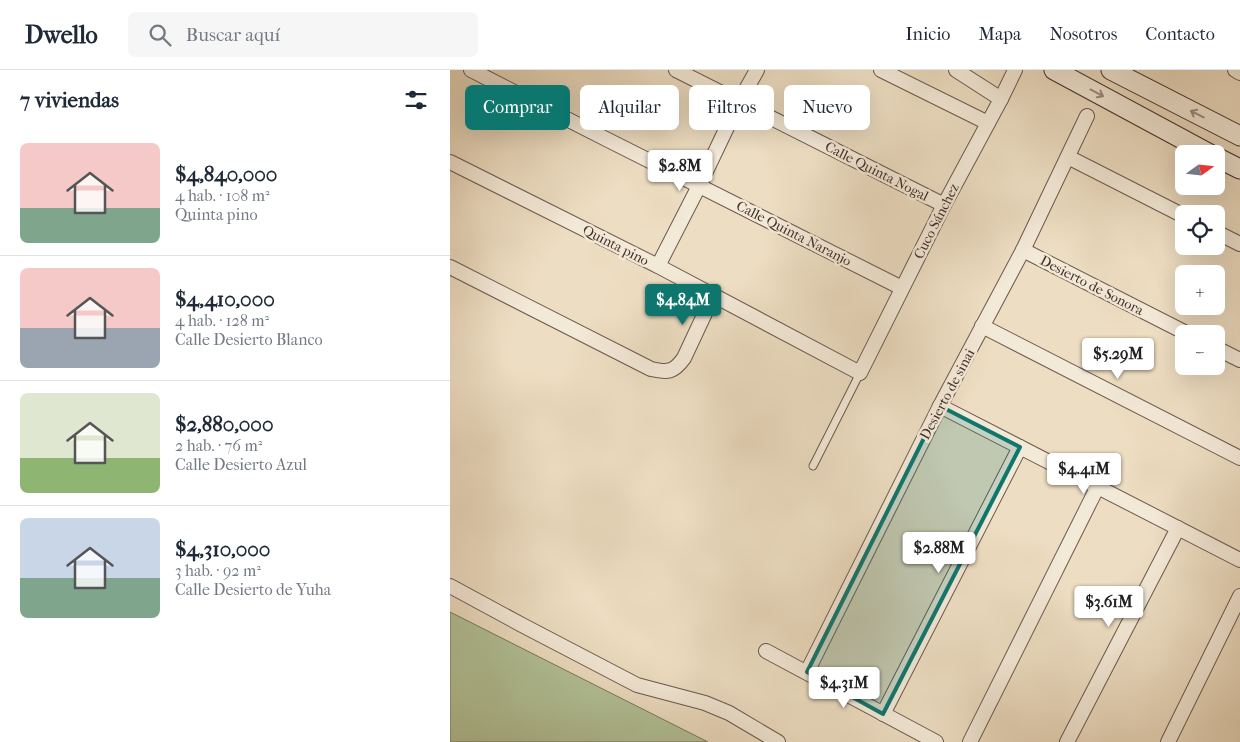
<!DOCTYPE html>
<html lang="es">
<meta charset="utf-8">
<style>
:root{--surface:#fff;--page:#f6f6f7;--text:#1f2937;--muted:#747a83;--line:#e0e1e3;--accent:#0f766e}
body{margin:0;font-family:"IM FELL French Canon",serif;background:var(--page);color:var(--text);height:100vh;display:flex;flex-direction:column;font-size:19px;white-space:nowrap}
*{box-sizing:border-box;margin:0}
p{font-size:16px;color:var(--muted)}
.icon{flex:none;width:28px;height:28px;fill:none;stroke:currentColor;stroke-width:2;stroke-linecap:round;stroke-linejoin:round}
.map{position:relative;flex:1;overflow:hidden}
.sheet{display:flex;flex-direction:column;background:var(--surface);width:450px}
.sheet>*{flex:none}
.banner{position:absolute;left:15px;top:15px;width:475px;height:45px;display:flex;gap:10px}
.needle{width:32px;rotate:75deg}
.controls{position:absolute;left:725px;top:75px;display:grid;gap:10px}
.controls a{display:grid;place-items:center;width:50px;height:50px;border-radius:8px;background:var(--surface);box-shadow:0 5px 20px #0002;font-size:25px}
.price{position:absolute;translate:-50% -42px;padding:0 11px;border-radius:5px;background:#fff;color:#222;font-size:16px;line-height:32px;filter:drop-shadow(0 1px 2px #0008)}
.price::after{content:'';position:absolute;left:50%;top:30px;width:15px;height:11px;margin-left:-8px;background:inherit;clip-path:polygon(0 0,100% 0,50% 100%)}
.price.current{background:var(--accent);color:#fff}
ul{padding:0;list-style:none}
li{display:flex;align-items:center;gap:15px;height:125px;padding:0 20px}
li+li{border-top:1px solid var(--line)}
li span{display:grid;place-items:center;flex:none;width:140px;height:100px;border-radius:8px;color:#555}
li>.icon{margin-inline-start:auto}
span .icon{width:60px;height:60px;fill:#fffc;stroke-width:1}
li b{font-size:21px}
h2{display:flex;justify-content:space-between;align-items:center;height:60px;padding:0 20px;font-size:21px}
.chip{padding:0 18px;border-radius:8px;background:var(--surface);box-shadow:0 5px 20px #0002;font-size:18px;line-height:45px}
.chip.current{background:var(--accent);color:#fff}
header{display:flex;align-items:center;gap:30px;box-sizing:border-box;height:70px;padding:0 25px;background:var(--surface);border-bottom:1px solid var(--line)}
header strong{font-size:24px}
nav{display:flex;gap:28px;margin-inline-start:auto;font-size:18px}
.search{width:350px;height:45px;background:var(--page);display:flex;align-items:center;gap:12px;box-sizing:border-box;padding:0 18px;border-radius:8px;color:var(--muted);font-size:19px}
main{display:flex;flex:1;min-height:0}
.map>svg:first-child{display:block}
</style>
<header>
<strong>Dwello</strong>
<div class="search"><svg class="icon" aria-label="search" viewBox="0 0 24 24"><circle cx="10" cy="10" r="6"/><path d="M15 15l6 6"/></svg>Buscar aquí</div>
<nav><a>Inicio</a><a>Mapa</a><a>Nosotros</a><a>Contacto</a></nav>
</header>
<main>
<section class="sheet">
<h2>7 viviendas<svg class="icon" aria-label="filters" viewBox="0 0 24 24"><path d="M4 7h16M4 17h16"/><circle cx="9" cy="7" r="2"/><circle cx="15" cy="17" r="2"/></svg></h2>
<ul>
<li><span style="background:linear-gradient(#f6c9c9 65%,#7fa58c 0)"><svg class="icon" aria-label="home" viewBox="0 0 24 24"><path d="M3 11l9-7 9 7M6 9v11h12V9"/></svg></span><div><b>$4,840,000</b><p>4 hab. · 108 m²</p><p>Quinta pino</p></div></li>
<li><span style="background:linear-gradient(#f6c9c9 60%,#9aa5b1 0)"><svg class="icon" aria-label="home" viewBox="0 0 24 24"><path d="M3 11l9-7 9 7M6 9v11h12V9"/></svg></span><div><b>$4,410,000</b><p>4 hab. · 128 m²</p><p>Calle Desierto Blanco</p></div></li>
<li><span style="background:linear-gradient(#dfe7d0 65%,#8fb573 0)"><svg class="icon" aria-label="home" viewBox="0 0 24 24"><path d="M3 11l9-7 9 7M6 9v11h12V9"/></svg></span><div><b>$2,880,000</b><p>2 hab. · 76 m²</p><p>Calle Desierto Azul</p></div></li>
<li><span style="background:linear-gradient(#c9d6e8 60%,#7fa58c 0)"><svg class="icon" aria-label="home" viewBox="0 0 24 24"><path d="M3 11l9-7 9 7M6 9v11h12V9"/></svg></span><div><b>$4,310,000</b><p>3 hab. · 92 m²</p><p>Calle Desierto de Yuha</p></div></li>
</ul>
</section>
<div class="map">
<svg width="790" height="672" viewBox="0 0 790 672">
<rect width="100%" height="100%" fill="#edddc2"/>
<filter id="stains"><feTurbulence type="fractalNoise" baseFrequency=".004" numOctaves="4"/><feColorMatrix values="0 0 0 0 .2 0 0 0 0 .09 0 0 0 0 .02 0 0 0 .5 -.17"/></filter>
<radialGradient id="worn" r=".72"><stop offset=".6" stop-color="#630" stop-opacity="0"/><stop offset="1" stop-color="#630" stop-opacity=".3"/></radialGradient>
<!-- grass -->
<path fill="#b2c298" stroke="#787860" d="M0,542L258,672H0Z"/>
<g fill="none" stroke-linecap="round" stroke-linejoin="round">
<defs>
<path id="lane" d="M363,396L410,303"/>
<g id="street">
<path d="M21,0L156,69L452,218"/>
<path d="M226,0L494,135"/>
<path d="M431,0L538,53"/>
<path d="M506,0L551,29"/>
<path d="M785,0L790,3"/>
<path d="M618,87L734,146"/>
<path d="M0,92L208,196L410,303L494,135L551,29L565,0"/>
<path d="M766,162L790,174"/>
<path d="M573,180L738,264"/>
<path d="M208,196L249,116L289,32L307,0"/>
<path d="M0,197L201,299C218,303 224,302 234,288L263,226"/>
<path d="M532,256L790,388"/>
<path d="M766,278L790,290"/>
<path d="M490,336L790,490"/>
<path d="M0,516L72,555L187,615L255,633L279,643L328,672"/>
<path d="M316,581L486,672"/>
<path d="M357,602L490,336L573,180L637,46"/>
<path d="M433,644L570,377"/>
<path d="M520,672L648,416"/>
<path d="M617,672L728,458"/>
<path d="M718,672L790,526"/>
</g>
<g id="secondary">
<path d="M604,0L760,84"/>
<path d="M661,0L790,66"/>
<path d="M766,87L790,99"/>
</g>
</defs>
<!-- lane casing -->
<use href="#lane" stroke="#6a594e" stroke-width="9"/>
<!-- street casing -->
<use href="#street" stroke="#6a594e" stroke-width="16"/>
<!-- secondary casing -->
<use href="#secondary" stroke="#3f2d27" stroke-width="21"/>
<!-- lane -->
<use href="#lane" stroke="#f3e9d7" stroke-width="7"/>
<!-- street -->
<use href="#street" stroke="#f3e9d7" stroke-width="14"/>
<!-- secondary -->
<use href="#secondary" stroke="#f3e9d7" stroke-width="19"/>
</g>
<!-- one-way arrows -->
<defs><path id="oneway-shaft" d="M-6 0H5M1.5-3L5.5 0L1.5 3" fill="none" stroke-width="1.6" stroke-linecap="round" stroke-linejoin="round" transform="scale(1.25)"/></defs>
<g stroke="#998b7f">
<use href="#oneway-shaft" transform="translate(647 23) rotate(28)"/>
<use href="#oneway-shaft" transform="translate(747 44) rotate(-153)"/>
</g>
<!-- marked area -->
<path fill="#0f766e" fill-opacity="0.2" stroke="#0f766e" stroke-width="4" stroke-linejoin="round" d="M490,336L570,377L433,644L357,602Z"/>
<g text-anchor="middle" stroke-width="5" stroke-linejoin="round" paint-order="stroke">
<!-- street labels -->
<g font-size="14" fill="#3f2d27" stroke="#f3e9d7">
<text transform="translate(427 101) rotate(27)" y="5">Calle Quinta Nogal</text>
<text transform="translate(486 151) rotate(-63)" y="5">Cuco Sánchez</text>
<text transform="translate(344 163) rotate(27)" y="5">Calle Quinta Naranjo</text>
<text transform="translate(166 175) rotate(27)" y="5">Quinta pino</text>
<text transform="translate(642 215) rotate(27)" y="5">Desierto de Sonora</text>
<text transform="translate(497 324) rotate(-62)" y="5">Desierto de sinai</text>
</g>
</g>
<rect width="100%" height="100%" filter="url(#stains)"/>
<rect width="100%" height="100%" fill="url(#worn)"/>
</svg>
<div class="controls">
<a><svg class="needle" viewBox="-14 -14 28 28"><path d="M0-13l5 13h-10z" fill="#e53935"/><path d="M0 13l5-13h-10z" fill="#747a83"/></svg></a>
<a><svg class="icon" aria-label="locate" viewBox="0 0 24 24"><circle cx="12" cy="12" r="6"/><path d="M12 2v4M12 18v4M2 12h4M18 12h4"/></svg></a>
<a>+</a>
<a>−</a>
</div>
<b class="price" style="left:230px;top:122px">$2.8M</b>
<b class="price current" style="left:233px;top:256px">$4.84M</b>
<b class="price" style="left:668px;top:310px">$5.29M</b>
<b class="price" style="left:634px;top:425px">$4.41M</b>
<b class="price" style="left:489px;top:504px">$2.88M</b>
<b class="price" style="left:659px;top:558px">$3.61M</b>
<b class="price" style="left:394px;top:639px">$4.31M</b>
<div class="banner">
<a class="chip current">Comprar</a>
<a class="chip">Alquilar</a>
<a class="chip">Filtros</a>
<a class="chip">Nuevo</a>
</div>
</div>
</main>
